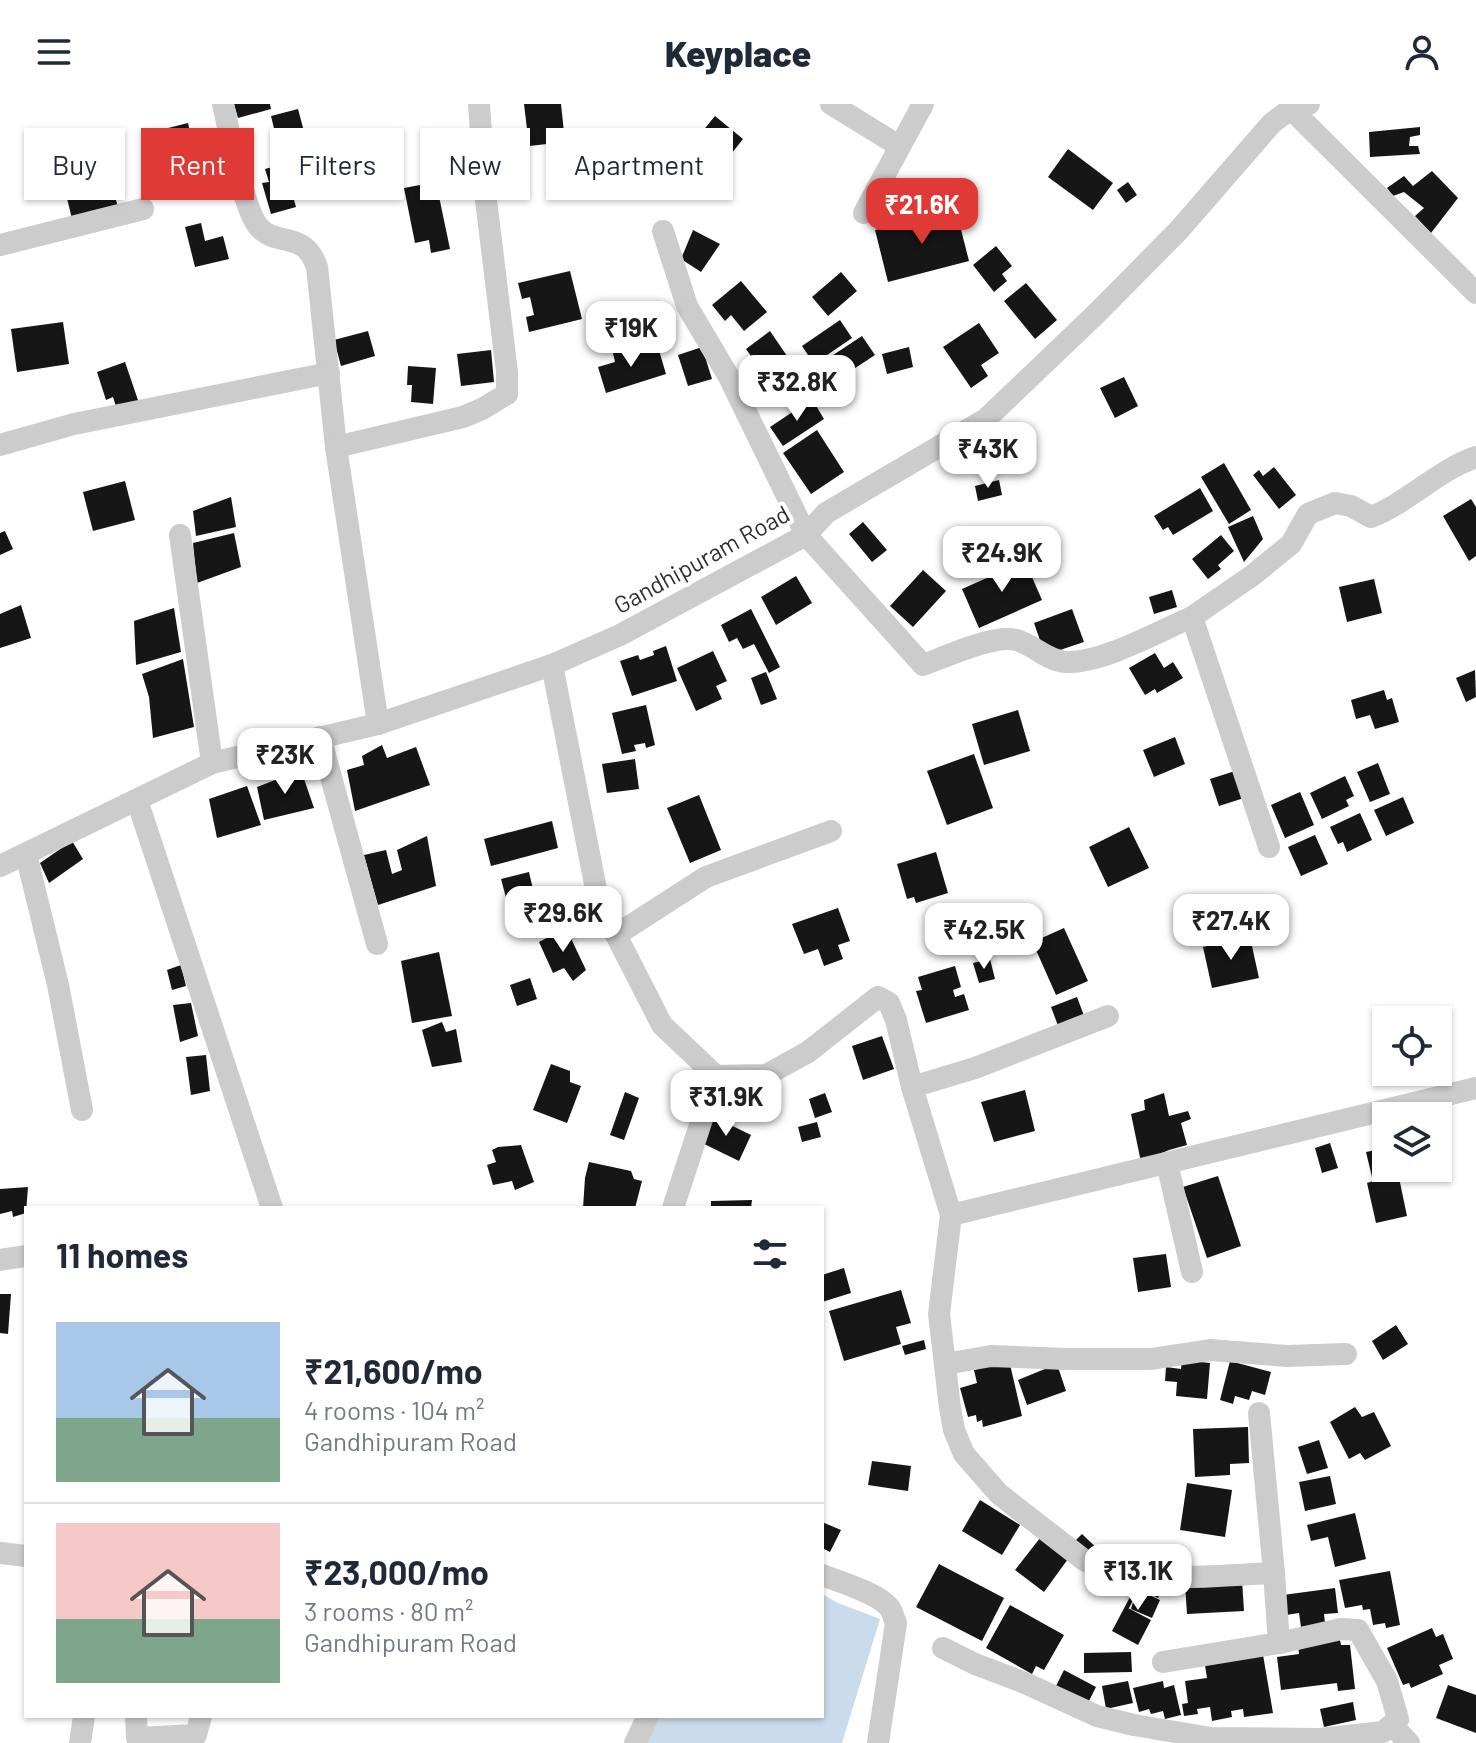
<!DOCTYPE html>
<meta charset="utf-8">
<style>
:root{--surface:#fff;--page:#f6f6f7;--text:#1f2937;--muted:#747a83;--line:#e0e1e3;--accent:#e03a36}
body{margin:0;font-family:Barlow,sans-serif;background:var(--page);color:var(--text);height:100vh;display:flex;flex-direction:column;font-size:30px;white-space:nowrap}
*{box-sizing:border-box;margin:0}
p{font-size:26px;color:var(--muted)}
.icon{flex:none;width:44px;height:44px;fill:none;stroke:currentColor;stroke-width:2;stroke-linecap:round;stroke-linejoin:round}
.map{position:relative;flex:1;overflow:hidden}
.details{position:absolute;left:24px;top:1102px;width:800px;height:512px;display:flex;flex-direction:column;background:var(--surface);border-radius:0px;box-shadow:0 2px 6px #0004}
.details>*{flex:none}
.guide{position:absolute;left:24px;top:24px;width:800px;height:72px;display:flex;gap:16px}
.fabs{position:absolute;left:1372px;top:902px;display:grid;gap:16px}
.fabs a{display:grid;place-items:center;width:80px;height:80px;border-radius:0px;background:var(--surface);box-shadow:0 2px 6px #0004;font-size:40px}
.price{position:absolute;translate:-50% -68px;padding:0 18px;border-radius:16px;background:#fff;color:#222;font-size:26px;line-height:52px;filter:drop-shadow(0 2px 4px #0008)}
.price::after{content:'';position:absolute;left:50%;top:48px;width:24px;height:18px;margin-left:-12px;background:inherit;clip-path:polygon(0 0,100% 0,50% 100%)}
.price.selected{background:var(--accent);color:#fff}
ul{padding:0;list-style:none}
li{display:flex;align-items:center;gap:24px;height:200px;padding:0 32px}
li+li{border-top:2px solid var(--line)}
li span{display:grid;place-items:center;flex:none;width:224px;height:160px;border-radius:0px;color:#555}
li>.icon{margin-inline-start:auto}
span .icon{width:96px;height:96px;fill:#fffc;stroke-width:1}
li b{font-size:34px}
h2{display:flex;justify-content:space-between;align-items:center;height:96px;padding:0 32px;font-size:34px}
.tag{padding:0 28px;border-radius:0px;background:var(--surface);box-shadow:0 2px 6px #0004;font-size:28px;line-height:72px}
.tag.selected{background:var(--accent);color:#fff}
header{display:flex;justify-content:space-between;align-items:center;height:104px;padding:0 32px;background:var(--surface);font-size:36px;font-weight:800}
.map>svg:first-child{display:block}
</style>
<header><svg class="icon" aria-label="menu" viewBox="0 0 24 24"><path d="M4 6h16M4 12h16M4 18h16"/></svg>Keyplace<svg class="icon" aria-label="person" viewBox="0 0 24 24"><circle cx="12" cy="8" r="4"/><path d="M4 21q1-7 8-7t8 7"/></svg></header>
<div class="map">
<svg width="1476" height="1639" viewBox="0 0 1476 1639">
<rect width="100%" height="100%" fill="#fff"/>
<!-- water -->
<path fill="#cadbeb" d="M822,1490L838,1499L880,1515L842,1639H641L652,1612H822Z"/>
<!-- building -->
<g fill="#161616">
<path d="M234,0H270L271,5L238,14Z"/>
<path d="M524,0H561L565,38L529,42Z"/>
<path d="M298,5L309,46L281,53L271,12Z"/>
<path d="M715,12L743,35L724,59L708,46L704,50L692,40Z"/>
<path d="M188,19L196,54L157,64L148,29Z"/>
<path d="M1420,23V31L1410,33L1409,42H1418L1420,50L1370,53L1369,28Z"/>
<path d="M68,27L70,38L81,35L87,63L39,72L31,34Z"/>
<path d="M1068,45L1113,79L1093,106L1048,73Z"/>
<path d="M284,60L296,103L271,110L262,79L269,78L265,65Z"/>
<path d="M1432,67L1458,94L1431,129L1415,112L1424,104L1404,88L1393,92L1387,84L1404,72L1413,82Z"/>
<path d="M110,75L118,103L72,115L65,86Z"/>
<path d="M436,78L450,145L431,149L429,136L415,139L404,84Z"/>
<path d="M1128,78L1137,91L1126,99L1117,86Z"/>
<path d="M956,106L969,157L888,178L875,126Z"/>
<path d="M201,119L205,137L223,132L229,155L195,163L185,123Z"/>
<path d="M693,126L720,140L701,168L681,155Z"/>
<path d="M996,142L1012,162L1002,170L1007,177L994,188L973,161Z"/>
<path d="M570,167L582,215L529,228L526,213L534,211L530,193L522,195L518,179Z"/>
<path d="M841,168L857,187L828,212L812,193Z"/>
<path d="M741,177L767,208L744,227L731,211L725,217L712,201Z"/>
<path d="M1026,179L1057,216L1035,235L1004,197Z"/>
<path d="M840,216L852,234L814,260L802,242Z"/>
<path d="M63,218L69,260L17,268L11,225Z"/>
<path d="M979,219L999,249L981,261L988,272L971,284L943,243Z"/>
<path d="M368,227L375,252L341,262L334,236Z"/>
<path d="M770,227L800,271L776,288L746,245Z"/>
<path d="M862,232L875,251L837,276L824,257Z"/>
<path d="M634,242L637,250L658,243L666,270L606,289L598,263L615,258L613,249Z"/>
<path d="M702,243L712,275L688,282L678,251Z"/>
<path d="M909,243L913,263L887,270L882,250Z"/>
<path d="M491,246L494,278L461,282L457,250Z"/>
<path d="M125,258L140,302L118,309L113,293L106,296L97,268Z"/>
<path d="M408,262L436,264L433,300L411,298L412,281H407Z"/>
<path d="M811,272L817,285L796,294L790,281Z"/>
<path d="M1124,273L1138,302L1115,314L1100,284Z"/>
<path d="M812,295L824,315L783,342L770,323Z"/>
<path d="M817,326L844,368L811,390L783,349Z"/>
<path d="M1224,359L1251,406L1229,420L1201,373Z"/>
<path d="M1274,363L1296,391L1279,405L1253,371L1259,366L1263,372Z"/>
<path d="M999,376L1002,391L978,397L975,382Z"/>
<path d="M125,377L135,416L93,427L83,388Z"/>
<path d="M1200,384L1213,407L1173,431L1168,423L1163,426L1154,412Z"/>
<path d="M231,393L236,423L196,432L193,407Z"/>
<path d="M1471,395L1476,403V452L1469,457L1443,412Z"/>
<path d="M1253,412L1263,435L1244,458L1228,423Z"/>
<path d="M863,418L887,446L872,458L849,430Z"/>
<path d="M5,427L13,445L0,451V429Z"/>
<path d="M234,429L241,463L197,479L193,439Z"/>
<path d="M1221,431L1234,447L1218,461L1221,465L1208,475L1192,455Z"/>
<path d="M1025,457L1042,496L979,524L962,485Z"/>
<path d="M923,466L946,487L913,523L890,502Z"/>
<path d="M796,472L812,499L776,521L761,493Z"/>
<path d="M1374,475L1382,509L1347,518L1339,483Z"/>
<path d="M1172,486L1177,503L1154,510L1149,493Z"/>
<path d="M21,501L31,534L0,544V510Z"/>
<path d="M174,504L181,548L136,561L134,517Z"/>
<path d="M751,505L780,563L769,569L754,540L743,545L737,534L729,538L721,521Z"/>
<path d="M1072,505L1084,538L1045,551L1034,519Z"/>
<path d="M666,542L677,577L632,592L620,557L638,551L640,556L654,551L653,547Z"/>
<path d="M713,547L727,577L716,582L722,595L696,607L677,564Z"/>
<path d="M1155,549L1164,564L1173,558L1183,574L1157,589L1155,585L1145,591L1129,564Z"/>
<path d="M183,555L194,623L153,634L149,593L142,570Z"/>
<path d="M1475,566L1476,593L1466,598L1456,574Z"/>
<path d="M766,568L777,595L761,601L751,574Z"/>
<path d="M1384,586L1387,596L1392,594L1399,618L1375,625L1370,611L1356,615L1351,596Z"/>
<path d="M646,601L655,641L646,644L645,639L634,641L636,647L622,650L612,609Z"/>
<path d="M1018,606L1030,647L984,661L972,620Z"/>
<path d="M1175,633L1185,660L1154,673L1143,646Z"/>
<path d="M382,641L387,654L416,643L430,681L355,707L347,666L364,661L362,652Z"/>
<path d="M974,650L993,704L947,721L927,667Z"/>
<path d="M635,655L639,685L607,689L602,660Z"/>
<path d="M1378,659L1390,690L1370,698L1357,668Z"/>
<path d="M301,666L314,704L264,716L257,683Z"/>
<path d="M1235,667L1244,694L1219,702L1210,675Z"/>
<path d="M1345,672L1354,692L1346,696L1349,702L1322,715L1310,689Z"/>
<path d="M247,682L261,721L217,734L209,695Z"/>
<path d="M1300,688L1314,721L1285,734L1271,701Z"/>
<path d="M699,691L721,746L690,759L667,704Z"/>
<path d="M1403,693L1414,719L1386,732L1374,706Z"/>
<path d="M1360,709L1372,736L1347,748L1343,738L1338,740L1330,723Z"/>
<path d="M552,717L558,744L491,762L484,735Z"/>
<path d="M1129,723L1149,764L1108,783L1089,743Z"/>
<path d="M1315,731L1328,760L1301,772L1288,743Z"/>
<path d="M427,732L436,782L378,801L364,751L386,746L392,770L402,766L397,746Z"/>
<path d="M72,737L83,755L49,779L40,759Z"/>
<path d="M936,748L948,789L916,799L914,793L907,795L897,760Z"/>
<path d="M529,768L535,794L508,801L501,775Z"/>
<path d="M838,804L850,837L838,841L843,855L824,862L818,845L804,850L792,820Z"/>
<path d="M566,824L586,866L573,877L564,864L553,869L539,838Z"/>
<path d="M1064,824L1088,877L1056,891L1036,846L1029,849L1026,841Z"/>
<path d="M1250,833L1259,874L1212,884L1203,843Z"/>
<path d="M439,848L452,912L412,919L401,857Z"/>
<path d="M990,855L995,875L979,879L973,859Z"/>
<path d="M181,861L186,882L172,886L167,866Z"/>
<path d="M955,862L961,883L953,886L955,893L964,890L969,906L926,919L916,887L922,886L918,873Z"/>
<path d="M530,874L537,895L517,902L510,881Z"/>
<path d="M1077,893L1086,917L1060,927L1051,903Z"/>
<path d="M191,899L198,932L180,938L173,901Z"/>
<path d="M1409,909L1410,916H1384V915Z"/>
<path d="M442,918L446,928L456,925L462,958L432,963L422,926Z"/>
<path d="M882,932L894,965L863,976L852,942Z"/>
<path d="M206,951L210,987L191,991L186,953Z"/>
<path d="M551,960L570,967V978L581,982L567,1019L533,1006Z"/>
<path d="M1025,986L1035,1027L994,1038L981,998Z"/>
<path d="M625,988L639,994L624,1036L610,1031Z"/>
<path d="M825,989L832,1008L815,1014L809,995Z"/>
<path d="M1164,989L1169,1012L1188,1007L1191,1015L1181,1019L1187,1041L1169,1046L1141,1058L1131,1010L1145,1006L1144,996Z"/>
<path d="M712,1012L751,1031L739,1057L700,1038Z"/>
<path d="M817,1018L821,1033L802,1038L798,1023Z"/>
<path d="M1330,1039L1338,1064L1322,1069L1315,1044Z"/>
<path d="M521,1041L534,1078L515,1086L512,1077L493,1081L487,1061L496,1058L492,1046L498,1043Z"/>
<path d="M1386,1044V1064H1397L1407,1112L1376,1119L1367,1079L1373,1077L1366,1048Z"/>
<path d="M589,1058L631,1067L634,1075L642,1077L635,1104H583L585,1074Z"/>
<path d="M1218,1072L1241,1142L1207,1154L1183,1083Z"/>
<path d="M28,1083L26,1109L13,1113L12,1107L0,1110V1085Z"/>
<path d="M752,1096L751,1104H711V1097Z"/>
<path d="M1166,1150L1171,1183L1138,1188L1133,1154Z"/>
<path d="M844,1164L851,1189L822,1198V1171Z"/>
<path d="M901,1186L911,1219L896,1223L901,1240L844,1257L829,1207Z"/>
<path d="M0,1190H11L8,1230L0,1229Z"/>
<path d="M1396,1221L1408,1240L1383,1256L1372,1237Z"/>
<path d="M924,1236L926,1245L905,1251L902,1242Z"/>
<path d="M1009,1256L1022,1312L983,1323L982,1316L977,1318L976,1311L968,1313L960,1284L977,1279L974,1266Z"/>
<path d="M1182,1256L1210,1259L1207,1295L1176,1292L1177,1278L1165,1277L1166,1263L1181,1265Z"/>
<path d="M1230,1257L1271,1268L1265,1291L1252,1287L1249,1296L1235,1292L1233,1300L1220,1296Z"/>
<path d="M1057,1260L1066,1287L1027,1301L1018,1276Z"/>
<path d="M1355,1303L1362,1313L1374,1308L1391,1342L1365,1356L1360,1349L1349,1355L1330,1318Z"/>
<path d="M1248,1323L1249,1359L1230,1360V1371L1195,1373L1193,1325Z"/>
<path d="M1319,1336L1328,1364L1307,1370L1298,1343Z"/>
<path d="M872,1357L911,1362L908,1387L868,1381Z"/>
<path d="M1330,1372L1336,1400L1305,1407L1299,1378Z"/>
<path d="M1187,1379L1232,1386L1225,1433L1180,1426Z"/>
<path d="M980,1396L1020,1421L1002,1451L962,1427Z"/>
<path d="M1355,1409L1366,1455L1335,1463L1328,1433L1311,1437L1307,1421Z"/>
<path d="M822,1418L841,1426L830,1448L822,1444Z"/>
<path d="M1082,1430L1101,1448L1091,1458L1072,1440Z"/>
<path d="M1040,1434L1068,1455L1044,1488L1015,1466Z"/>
<path d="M939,1460L1004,1494L982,1537L916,1503Z"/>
<path d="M1390,1467L1400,1521L1386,1524L1385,1519L1373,1521L1370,1505L1363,1506L1362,1501L1345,1504L1339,1476Z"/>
<path d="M1140,1474L1162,1486L1158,1494L1140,1484L1139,1486L1160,1496L1152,1514L1131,1505L1135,1492L1129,1504H1128L1151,1516L1138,1541L1112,1527Z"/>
<path d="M1242,1476L1244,1507L1187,1510L1185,1480Z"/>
<path d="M1335,1484L1338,1509L1324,1510L1325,1519L1301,1523L1299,1509L1286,1511L1283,1491Z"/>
<path d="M1010,1501L1064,1531L1044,1566L1036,1562L1032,1570L986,1544Z"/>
<path d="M1432,1524L1436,1533L1443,1530L1453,1555L1439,1561L1443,1570L1411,1584L1409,1579L1403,1581L1387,1544Z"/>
<path d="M1340,1536L1341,1541H1350L1355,1585L1338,1587L1337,1579L1281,1586L1277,1553L1299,1550L1298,1541Z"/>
<path d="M1262,1545L1273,1609L1244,1613L1243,1605L1231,1607L1232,1613L1212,1617L1210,1603L1197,1605L1198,1610L1184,1612L1182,1600L1188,1599L1185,1577L1207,1574L1204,1555Z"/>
<path d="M1131,1548L1132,1568L1084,1569V1549Z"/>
<path d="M1064,1566L1096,1583L1088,1599L1056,1582Z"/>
<path d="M1128,1577L1133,1599L1106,1605L1102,1582Z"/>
<path d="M1163,1577L1164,1584L1174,1581L1181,1611L1165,1615L1163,1607L1151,1610L1149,1605L1139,1608L1133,1584Z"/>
<path d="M1448,1581L1476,1591V1629L1436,1614Z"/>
<path d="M1353,1598L1356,1616L1324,1623L1320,1605Z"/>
</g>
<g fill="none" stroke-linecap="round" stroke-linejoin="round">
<!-- minor -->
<g stroke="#ccc" stroke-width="22">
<path d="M223,0C229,26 243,104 258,122C276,144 304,125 317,163L336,343"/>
<path d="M831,0L899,42"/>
<path d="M1291,5L1476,189"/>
<path d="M864,109L923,0"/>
<path d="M663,127L687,202L729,273L806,431L923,561C945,553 995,530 1016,536C1033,540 1047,557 1066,558C1103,559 1157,528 1192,513"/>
<path d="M0,141L143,105"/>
<path d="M0,341L74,320L329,269"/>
<path d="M180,431L212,659"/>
<path d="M552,561L596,785L616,831L662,921L716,972L766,971L808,948L878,893L889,899L896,916L912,983L951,1111L1476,984"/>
<path d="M378,620L336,343L463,313L482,305L507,290V268L485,88L479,0"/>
<path d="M320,633L377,840"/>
<path d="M137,696L272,1104"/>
<path d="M1269,743L1192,513L1253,471L1291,440L1308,410L1335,399L1351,402L1371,413C1409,398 1438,366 1476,353"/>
<path d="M26,750L58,881L82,1006"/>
<path d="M0,762L212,659L378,620L552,561L620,531L806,431L826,409L986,315L1097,209L1179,126L1272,19L1291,5L1309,0"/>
<path d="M616,831L706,773L831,727"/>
<path d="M912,983L975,964L1108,912"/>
<path d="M1167,1059L1192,1168"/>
<path d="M673,1104L716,972"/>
<path d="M951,1111L939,1210L950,1304L954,1326L964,1350L999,1390L1084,1456C1134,1483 1218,1471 1274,1469L1259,1309"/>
<path d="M0,1156L26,1152"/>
<path d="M945,1260L991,1252L1067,1255H1151L1210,1246L1287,1252L1346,1250"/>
<path d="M0,1449L26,1452"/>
<path d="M1274,1469L1279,1539"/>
<path d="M822,1471C840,1478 882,1490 891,1506C893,1510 894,1515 896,1519L878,1639"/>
<path d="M943,1544L975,1560L1025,1579L1097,1612L1134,1621L1211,1634L1320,1635L1383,1628L1398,1615L1387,1577L1358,1526L1341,1525L1279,1539L1163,1558"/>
<path d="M136,1612L137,1634L196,1631L201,1612"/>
<path d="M1392,1621L1409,1639"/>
<path d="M80,1639L84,1612"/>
<path d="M635,1639L648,1612"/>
</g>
</g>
<g text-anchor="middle" stroke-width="8" stroke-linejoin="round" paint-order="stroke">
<!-- street labels -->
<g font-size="24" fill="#2f2f2f" stroke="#fff">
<text transform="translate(702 456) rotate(-29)" y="8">Gandhipuram Road</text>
</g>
</g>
</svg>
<div class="fabs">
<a><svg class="icon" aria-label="locate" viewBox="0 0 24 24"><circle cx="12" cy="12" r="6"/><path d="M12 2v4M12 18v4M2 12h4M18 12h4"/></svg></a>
<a><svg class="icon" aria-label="layers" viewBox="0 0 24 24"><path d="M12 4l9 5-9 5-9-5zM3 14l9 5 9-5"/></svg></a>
</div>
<b class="price selected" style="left:922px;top:142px">₹21.6K</b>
<b class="price" style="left:631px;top:265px">₹19K</b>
<b class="price" style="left:797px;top:319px">₹32.8K</b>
<b class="price" style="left:988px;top:386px">₹43K</b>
<b class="price" style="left:1002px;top:490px">₹24.9K</b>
<b class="price" style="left:285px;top:692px">₹23K</b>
<b class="price" style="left:563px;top:850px">₹29.6K</b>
<b class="price" style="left:1231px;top:858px">₹27.4K</b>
<b class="price" style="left:984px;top:867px">₹42.5K</b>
<b class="price" style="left:726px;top:1034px">₹31.9K</b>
<b class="price" style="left:1138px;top:1508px">₹13.1K</b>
<div class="guide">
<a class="tag">Buy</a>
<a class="tag selected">Rent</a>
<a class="tag">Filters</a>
<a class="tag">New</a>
<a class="tag">Apartment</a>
</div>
<section class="details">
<h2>11 homes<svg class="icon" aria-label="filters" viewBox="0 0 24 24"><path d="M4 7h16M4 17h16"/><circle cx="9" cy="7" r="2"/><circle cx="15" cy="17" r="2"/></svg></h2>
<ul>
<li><span style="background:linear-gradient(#a9c7e8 60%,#7fa58c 0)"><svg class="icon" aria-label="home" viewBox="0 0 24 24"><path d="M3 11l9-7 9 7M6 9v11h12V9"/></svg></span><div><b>₹21,600/mo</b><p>4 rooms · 104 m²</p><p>Gandhipuram Road</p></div></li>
<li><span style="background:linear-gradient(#f6c9c9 60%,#7fa58c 0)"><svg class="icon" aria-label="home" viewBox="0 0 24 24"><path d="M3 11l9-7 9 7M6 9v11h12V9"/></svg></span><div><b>₹23,000/mo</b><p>3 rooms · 80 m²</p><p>Gandhipuram Road</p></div></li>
</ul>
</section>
</div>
